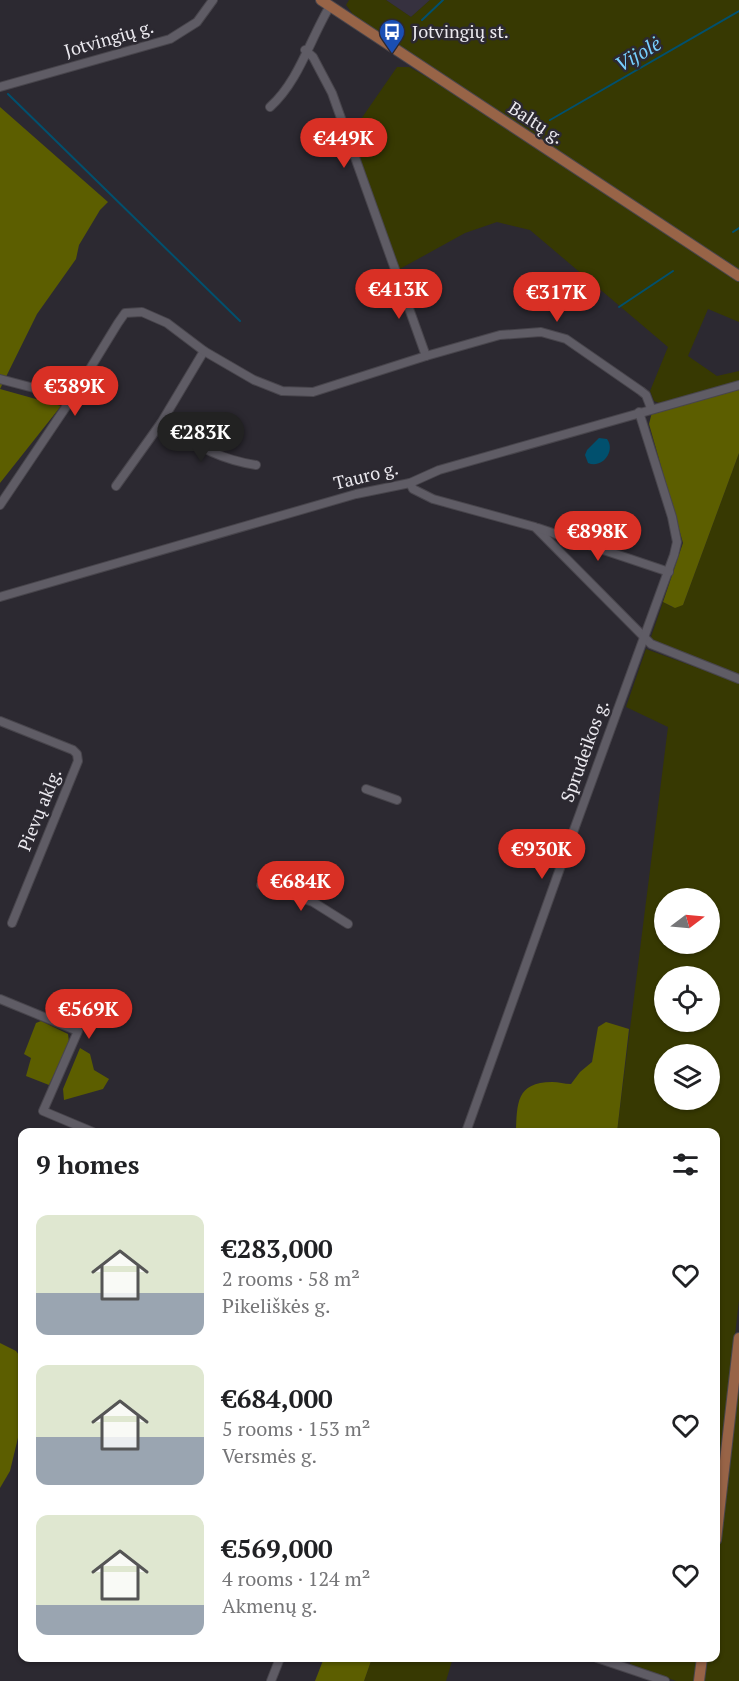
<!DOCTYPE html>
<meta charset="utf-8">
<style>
:root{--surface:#fff;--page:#f2f2f2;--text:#202124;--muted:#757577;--accent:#d93025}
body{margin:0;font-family:"PT Serif",serif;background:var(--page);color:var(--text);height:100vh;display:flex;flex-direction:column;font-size:22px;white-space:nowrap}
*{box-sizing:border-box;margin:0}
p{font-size:20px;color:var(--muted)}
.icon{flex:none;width:33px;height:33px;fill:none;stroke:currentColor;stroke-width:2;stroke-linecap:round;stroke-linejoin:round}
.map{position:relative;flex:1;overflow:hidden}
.sheet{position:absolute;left:18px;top:1128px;width:702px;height:534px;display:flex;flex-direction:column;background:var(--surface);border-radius:12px;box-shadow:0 2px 4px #0004}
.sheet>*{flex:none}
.needle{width:39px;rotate:74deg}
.buttons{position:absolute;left:654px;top:888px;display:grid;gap:12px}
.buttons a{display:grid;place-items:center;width:66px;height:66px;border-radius:50%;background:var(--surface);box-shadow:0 2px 4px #0004;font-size:30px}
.price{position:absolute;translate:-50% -51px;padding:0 14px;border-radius:21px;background:var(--accent);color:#fff;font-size:20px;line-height:39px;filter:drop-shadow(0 2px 3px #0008)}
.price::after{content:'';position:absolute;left:50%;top:36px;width:18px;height:14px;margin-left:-9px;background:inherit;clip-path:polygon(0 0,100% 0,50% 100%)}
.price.active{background:#222;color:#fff}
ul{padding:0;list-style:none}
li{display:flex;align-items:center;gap:18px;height:150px;padding:0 18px}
li span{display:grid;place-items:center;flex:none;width:168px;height:120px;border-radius:12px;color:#555}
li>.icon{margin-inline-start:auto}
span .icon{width:72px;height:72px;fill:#fffc;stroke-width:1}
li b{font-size:26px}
h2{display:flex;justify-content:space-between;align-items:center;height:72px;padding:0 18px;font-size:26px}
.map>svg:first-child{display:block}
</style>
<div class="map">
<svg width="739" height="1681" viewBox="0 0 739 1681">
<rect width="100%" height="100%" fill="#2c2931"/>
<!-- built -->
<path fill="#36313f" d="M386,0H430L411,17Z"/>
<!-- green -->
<g fill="#373902" fill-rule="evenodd">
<path d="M349,0H386L411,17L430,0H739V270L351,15L352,13L346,5Z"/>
<path d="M397,67H409L438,83L739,281V322L708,309L688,356L717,376L739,371V382L659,403L654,401L650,391L668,347L530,230L497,222L465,233L398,270L350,135Z"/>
<path d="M739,453V676L656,643L651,637L663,602L672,607L683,605Z"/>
<path d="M646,649L739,683V1300L716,1502V1132H617L668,727L626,707ZM664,898H710V944H664ZM664,976H710V1022H664ZM664,1054H710V1100H664Z"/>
<path d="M739,1373V1681H703L706,1658H716V1575Z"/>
<path d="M372,1658H453L446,1681H364Z"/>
<path d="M631,1658H697L695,1681H676L630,1664Z"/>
</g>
<!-- forest -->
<g fill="#5c5e00">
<path d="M0,107L108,202L100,210L79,245L76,259L37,314L0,389L61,406L0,483Z"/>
<path d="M739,388V453L683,605L675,608L663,602L683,543L649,424L652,412Z"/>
<path d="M41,1021L68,1034L69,1042L49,1085L26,1076L31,1058L24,1054L36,1023Z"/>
<path d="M606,1022L629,1029L617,1132H516C517,1104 516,1082 552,1082C559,1082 564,1084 571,1084L580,1072L592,1062L598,1027Z"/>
<path d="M80,1048L90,1054L94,1070L109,1079L103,1089L64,1100L63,1089Z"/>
<path d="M0,1343L16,1351L22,1359V1421L10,1471L0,1488Z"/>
<path d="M324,1658H372L364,1681H315Z"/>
</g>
<!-- water -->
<path fill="#01506e" d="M599,438L607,439C616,451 602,469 588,463L585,455L587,450Z"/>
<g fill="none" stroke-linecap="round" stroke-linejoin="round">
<!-- stream -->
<g stroke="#01506e" stroke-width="2">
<path d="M422,20L443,0"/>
<path d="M8,94L240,321"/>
<path d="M550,120L739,11"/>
<path d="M733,232L739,228"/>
<path d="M619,307L673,271"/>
</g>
<defs>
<g id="minor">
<path d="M305,50L313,57L332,93L426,356"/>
<path d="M0,87L170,39L197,22L213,0"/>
<path d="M270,107C299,81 310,39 330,6"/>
<path d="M0,379L72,398"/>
<path d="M161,423C194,443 216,459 256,465"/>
<path d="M410,483L413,489L433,499L535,527L651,644L739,679"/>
<path d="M116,486L161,423L204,351"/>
<path d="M0,505L72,398L118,323L125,313L142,312L167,323L204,351L254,380L282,391L313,392L426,356L500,335L541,332L566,339L641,391L646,395L651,408"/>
<path d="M538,528L669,572"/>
<path d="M0,597L356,494L410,483L439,470L739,385"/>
<path d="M0,721L73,750L77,754L78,761L12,923"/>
<path d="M366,789L397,800"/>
<path d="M261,885L313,902L348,924"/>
<path d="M0,999L78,1031L43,1111L93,1132"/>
<path d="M466,1132L563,860L674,555L677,542L672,517L639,412"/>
<path d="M597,1658L665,1681"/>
<path d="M271,1681L280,1658"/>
</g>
<g id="major">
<path d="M321,0L739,276"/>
<path d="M716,1540L739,1338"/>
<path d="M699,1681L702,1658"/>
</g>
</defs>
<!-- minor casing -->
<use href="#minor" stroke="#48454c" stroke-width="10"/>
<!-- major casing -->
<use href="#major" stroke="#48454c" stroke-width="12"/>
<!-- minor -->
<use href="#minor" stroke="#5f5c65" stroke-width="8"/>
<!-- major -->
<use href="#major" stroke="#986447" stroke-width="10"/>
</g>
<!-- icons -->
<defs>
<symbol id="bus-pin" viewBox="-11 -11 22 30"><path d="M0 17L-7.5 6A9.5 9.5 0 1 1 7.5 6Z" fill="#1a4fb4" stroke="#2c2931"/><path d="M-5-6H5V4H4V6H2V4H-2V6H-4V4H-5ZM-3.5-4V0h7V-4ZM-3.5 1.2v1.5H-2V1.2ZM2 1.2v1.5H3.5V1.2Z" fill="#fff"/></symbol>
</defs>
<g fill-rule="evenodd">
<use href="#bus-pin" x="377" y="17" width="30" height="40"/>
</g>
<g text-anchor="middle" stroke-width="5" stroke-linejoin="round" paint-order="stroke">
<!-- poi labels -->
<g font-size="18" fill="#ebe9ef" stroke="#2c2931" text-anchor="start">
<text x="412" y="38">Jotvingių st.</text>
</g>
<!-- street labels -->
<g font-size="18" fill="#ebe9ef" stroke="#2c2931">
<text transform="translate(109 39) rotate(-16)" y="6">Jotvingių g.</text>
<text transform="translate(536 123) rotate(33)" y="6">Baltų g.</text>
<text transform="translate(366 476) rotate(-14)" y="6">Tauro g.</text>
<text transform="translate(585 751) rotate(-70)" y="6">Sprudeikos g.</text>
<text transform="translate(40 810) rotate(-68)" y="6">Pievų aklg.</text>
</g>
<!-- water labels -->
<g font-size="20" font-style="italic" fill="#77cffd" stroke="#2c2931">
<text transform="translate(638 54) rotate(-30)" y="7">Vijolė</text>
</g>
</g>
</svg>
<div class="buttons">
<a><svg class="needle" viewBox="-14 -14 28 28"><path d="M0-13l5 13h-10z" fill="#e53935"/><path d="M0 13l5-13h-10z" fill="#757577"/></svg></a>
<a><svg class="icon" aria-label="locate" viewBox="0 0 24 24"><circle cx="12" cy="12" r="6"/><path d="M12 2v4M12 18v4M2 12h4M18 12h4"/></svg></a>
<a><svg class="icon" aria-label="layers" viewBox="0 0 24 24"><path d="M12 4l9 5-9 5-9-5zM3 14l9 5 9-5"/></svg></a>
</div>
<b class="price" style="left:344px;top:169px">€449K</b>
<b class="price" style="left:399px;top:320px">€413K</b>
<b class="price" style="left:557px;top:323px">€317K</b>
<b class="price" style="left:75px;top:417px">€389K</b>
<b class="price active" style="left:201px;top:463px">€283K</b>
<b class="price" style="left:598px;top:562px">€898K</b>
<b class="price" style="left:542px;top:880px">€930K</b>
<b class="price" style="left:301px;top:912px">€684K</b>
<b class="price" style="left:89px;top:1040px">€569K</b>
<section class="sheet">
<h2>9 homes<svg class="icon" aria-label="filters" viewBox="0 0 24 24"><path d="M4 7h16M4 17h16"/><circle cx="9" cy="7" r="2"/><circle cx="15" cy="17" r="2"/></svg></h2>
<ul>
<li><span style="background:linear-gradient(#dfe7d0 65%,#9aa5b1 0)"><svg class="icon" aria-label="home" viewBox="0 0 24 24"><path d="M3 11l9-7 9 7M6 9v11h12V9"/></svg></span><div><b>€283,000</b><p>2 rooms · 58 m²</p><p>Pikeliškės g.</p></div><svg class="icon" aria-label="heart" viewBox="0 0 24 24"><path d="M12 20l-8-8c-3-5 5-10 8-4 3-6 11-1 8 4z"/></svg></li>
<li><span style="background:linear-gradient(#dfe7d0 60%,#9aa5b1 0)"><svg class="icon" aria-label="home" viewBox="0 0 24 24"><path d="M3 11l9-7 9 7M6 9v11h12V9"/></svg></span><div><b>€684,000</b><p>5 rooms · 153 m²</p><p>Versmės g.</p></div><svg class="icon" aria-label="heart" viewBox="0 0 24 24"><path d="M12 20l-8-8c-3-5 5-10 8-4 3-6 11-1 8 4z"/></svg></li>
<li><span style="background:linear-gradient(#dfe7d0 75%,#9aa5b1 0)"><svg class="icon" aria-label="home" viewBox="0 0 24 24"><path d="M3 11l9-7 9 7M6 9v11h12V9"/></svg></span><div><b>€569,000</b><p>4 rooms · 124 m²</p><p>Akmenų g.</p></div><svg class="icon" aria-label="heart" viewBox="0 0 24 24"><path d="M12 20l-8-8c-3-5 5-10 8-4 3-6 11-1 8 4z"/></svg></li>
</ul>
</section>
</div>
